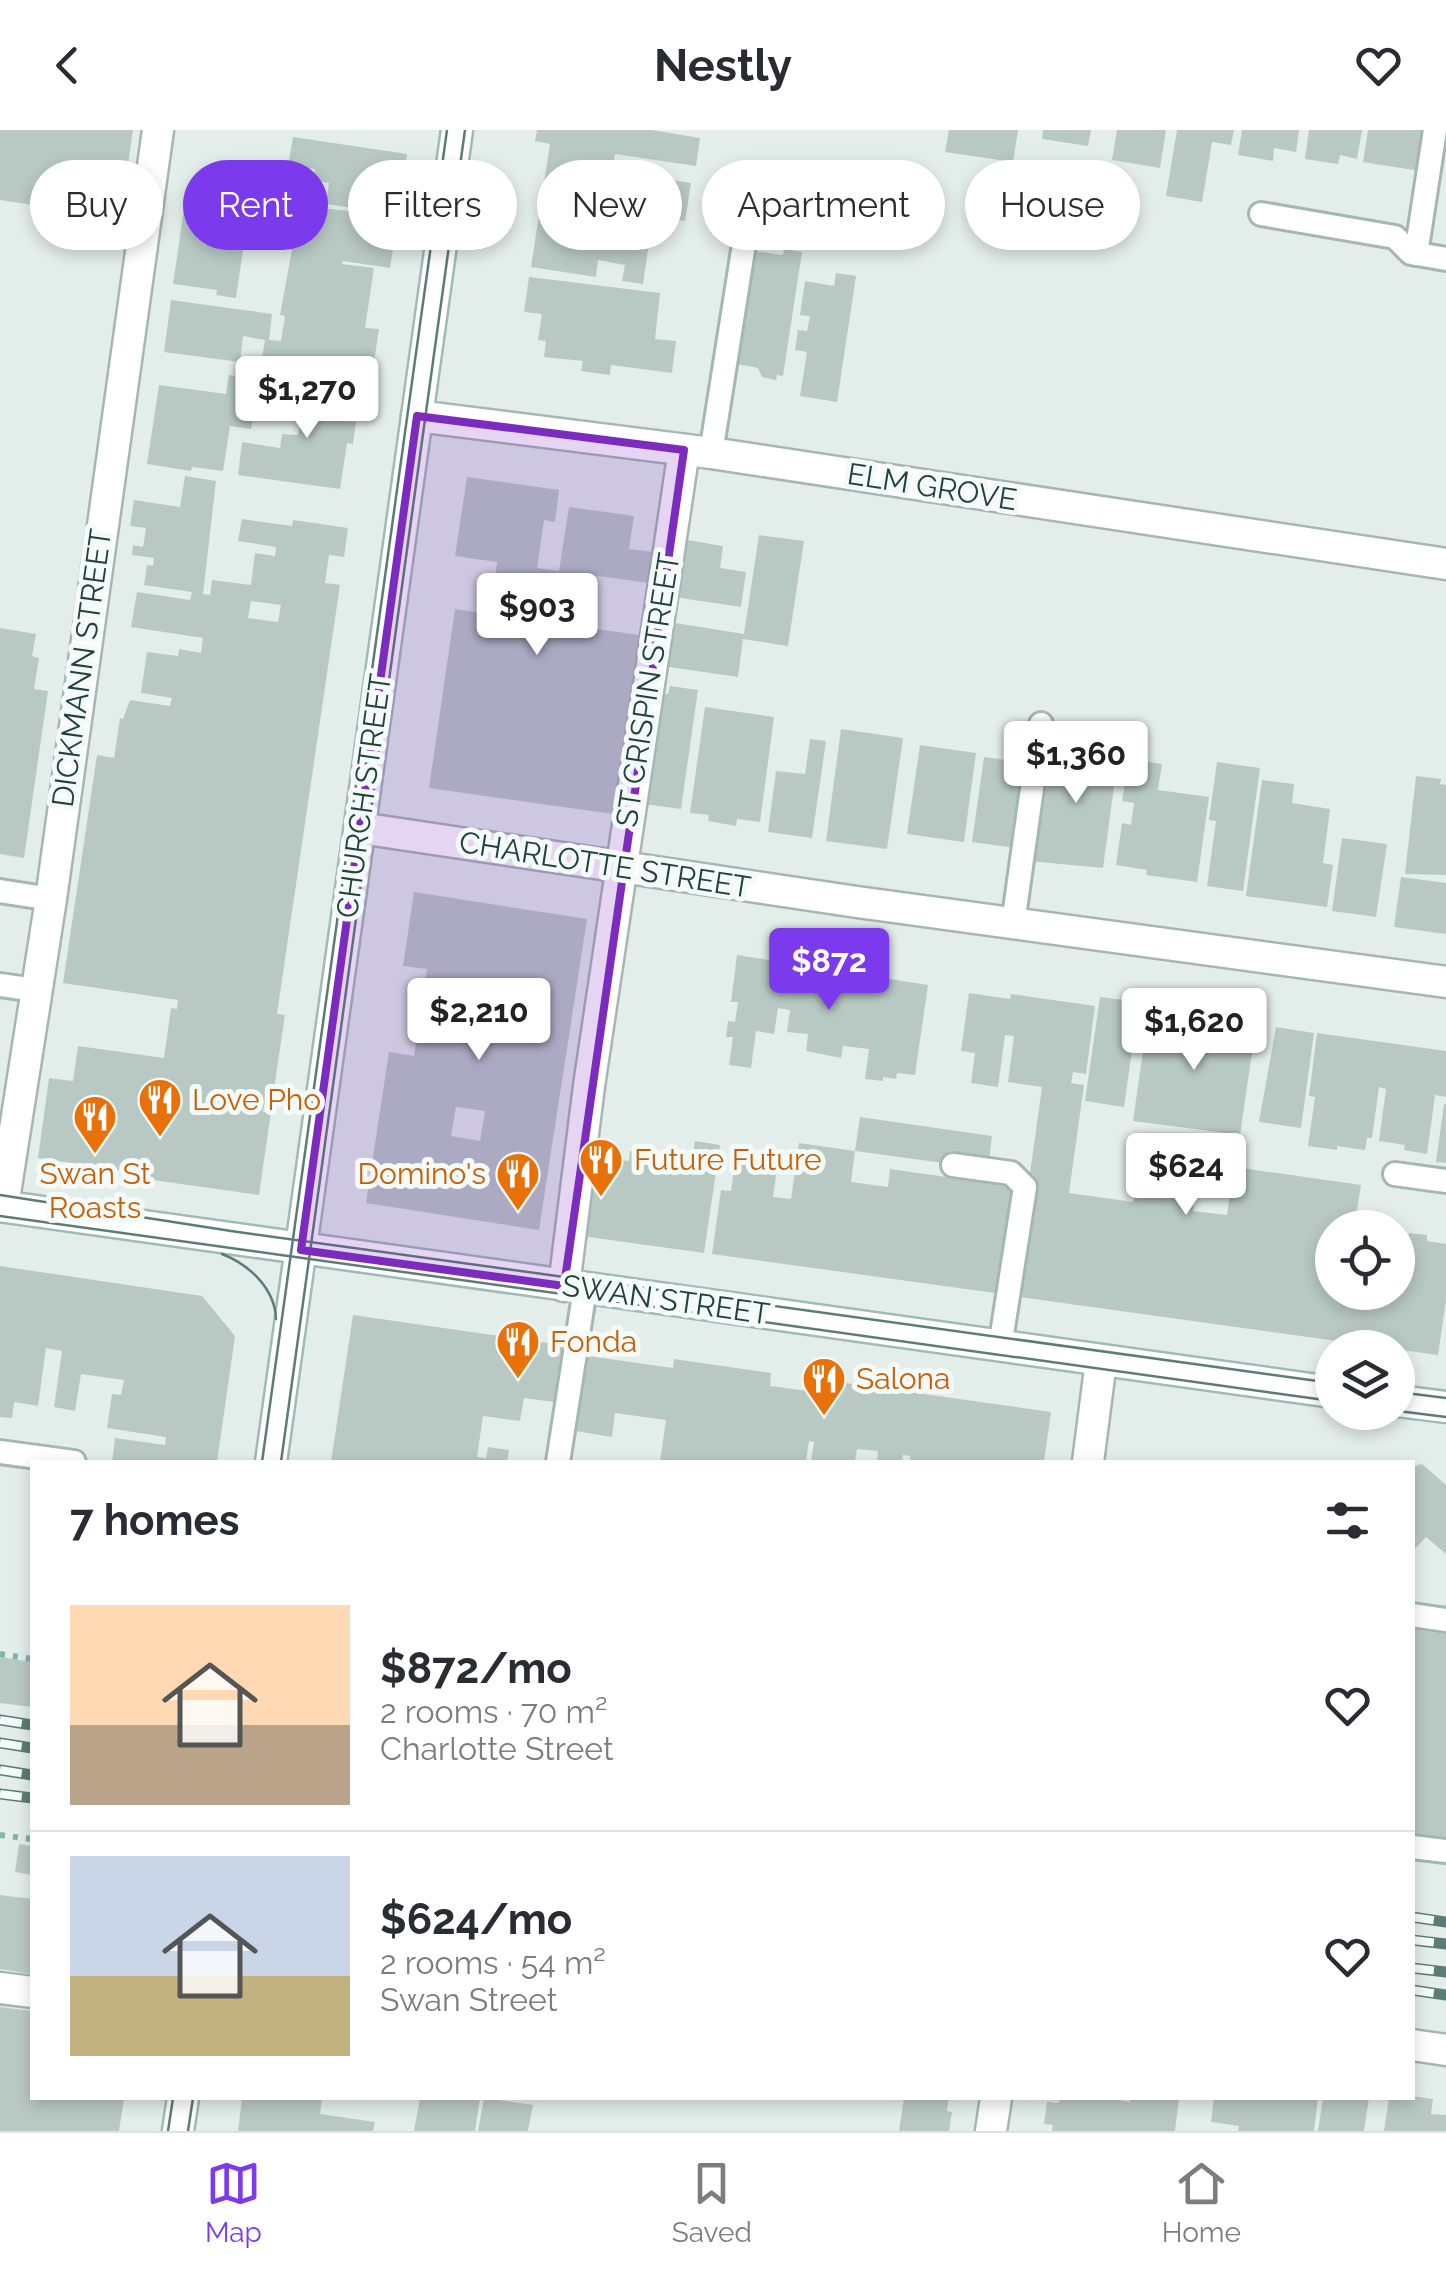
<!DOCTYPE html>
<meta charset="utf-8">
<style>
:root{--surface:#fff;--page:#f2f2f3;--text:#2b2b33;--muted:#7c7c81;--line:#e1e1e2;--accent:#7c3aed}
body{margin:0;font-family:Raleway,sans-serif;background:var(--page);color:var(--text);height:100vh;display:flex;flex-direction:column;font-size:38px;white-space:nowrap}
*{box-sizing:border-box;margin:0}
p{font-size:32px;color:var(--muted)}
.icon{flex:none;width:55px;height:55px;fill:none;stroke:currentColor;stroke-width:2;stroke-linecap:round;stroke-linejoin:round}
.map{position:relative;flex:1;overflow:hidden}
.side{position:absolute;left:30px;top:1330px;width:1385px;height:640px;display:flex;flex-direction:column;background:var(--surface);border-radius:0px;box-shadow:0 5px 15px #0003}
.side>*{flex:none}
.guide{position:absolute;left:30px;top:30px;width:1388px;height:90px;display:flex;gap:20px}
.fabs{position:absolute;left:1315px;top:1080px;display:grid;gap:20px}
.fabs a{display:grid;place-items:center;width:100px;height:100px;border-radius:50%;background:var(--surface);box-shadow:0 5px 15px #0003;font-size:50px}
.price{position:absolute;translate:-50% -85px;padding:0 22px;border-radius:10px;background:#fff;color:#222;font-size:32px;line-height:65px;filter:drop-shadow(0 2px 5px #0008)}
.price::after{content:'';position:absolute;left:50%;top:60px;width:30px;height:22px;margin-left:-15px;background:inherit;clip-path:polygon(0 0,100% 0,50% 100%)}
.price.active{background:var(--accent);color:#fff}
ul{padding:0;list-style:none}
li{display:flex;align-items:center;gap:30px;height:250px;padding:0 40px}
li+li{border-top:2px solid var(--line)}
li span{display:grid;place-items:center;flex:none;width:280px;height:200px;border-radius:0px;color:#555}
li>.icon{margin-inline-start:auto}
span .icon{width:120px;height:120px;fill:#fffc;stroke-width:1}
li b{font-size:42px}
h2{display:flex;justify-content:space-between;align-items:center;height:120px;padding:0 40px;font-size:42px}
.tag{padding:0 35px;border-radius:45px;background:var(--surface);box-shadow:0 5px 15px #0003;font-size:35px;line-height:90px}
.tag.active{background:var(--accent);color:#fff}
header{display:flex;justify-content:space-between;align-items:center;height:130px;padding:0 40px;background:var(--surface);font-size:45px;font-weight:700}
.tab-bar{display:flex;justify-content:space-around;align-items:center;height:140px;border-top:2px solid var(--line);background:var(--surface);font-size:28px;color:var(--muted)}
.tab-bar a{display:grid;justify-items:center;gap:5px}
.tab-bar .active{color:var(--accent)}
.map>svg:first-child{display:block}
</style>
<header><svg class="icon" aria-label="back" viewBox="0 0 24 24"><path d="M15 5l-7 7 7 7"/></svg>Nestly<svg class="icon" aria-label="heart" viewBox="0 0 24 24"><path d="M12 20l-8-8c-3-5 5-10 8-4 3-6 11-1 8 4z"/></svg></header>
<div class="map">
<svg width="1446" height="2001" viewBox="0 0 1446 2001">
<rect width="100%" height="100%" fill="#e3eeea"/>
<!-- building -->
<g fill="#b8c9c4" fill-rule="evenodd">
<path d="M0,0H133L125,55L91,50L86,83L0,70Z"/>
<path d="M537,0H652L700,8L696,36L615,24L612,41L691,53L685,91L653,86L652,93L605,86L602,105L649,113L643,154L622,151L625,135L598,130L596,147L531,137L550,14L535,11Z"/>
<path d="M949,0H1018L1013,32L945,22Z"/>
<path d="M1043,0H1091L1088,16L1042,9Z"/>
<path d="M1117,0H1166L1160,38L1112,30Z"/>
<path d="M1177,0H1234L1231,15L1212,12L1202,72L1166,66Z"/>
<path d="M1242,0H1299L1296,22L1274,18L1273,31L1238,25Z"/>
<path d="M1309,0H1362L1357,29L1340,25L1338,34L1305,29Z"/>
<path d="M1368,0H1430L1420,41L1363,32Z"/>
<path d="M293,7L407,24L398,85L326,74L329,53L313,50L315,39L288,36Z"/>
<path d="M186,66L240,74L237,93L258,96L255,116L234,112L233,118L243,120L236,168L216,165L217,160L173,154Z"/>
<path d="M300,76L398,86L390,138L343,131L342,134L374,138L365,198L379,199L371,252L277,239V243L260,240L265,210L243,206L240,232L164,222L171,170L272,184L269,210L281,211L285,186L280,185Z"/>
<path d="M784,119L802,122L783,246L777,245L776,250L762,247L758,238L737,234L754,121L783,125Z"/>
<path d="M836,143L856,146L837,272L800,266L807,222L795,220L798,200L807,201L810,186L800,185L805,151L834,156Z"/>
<path d="M529,147L660,163L655,209L676,211L672,243L611,235L610,245L581,241L583,231L544,227L546,211L538,210L542,184L524,182Z"/>
<path d="M235,240L260,244L251,299L230,296L223,341L192,337L191,341L147,334L159,255L226,264L229,245L235,246Z"/>
<path d="M306,250L349,257L344,291L356,292L353,314L347,313L340,359L238,345L242,312L280,318L282,304L298,305L301,284L288,283L292,260L304,262Z"/>
<path d="M185,346L216,351L203,464L210,465L212,450L251,455L255,423L275,426L276,417L238,411L242,389L292,396L293,390L348,398L344,427L329,425L325,453L340,455L277,884L285,885L273,966L266,965L263,982H271L259,1065L146,1049V1044L38,1028L49,948L73,951L78,916L164,928L171,878L177,879L178,870L63,853L97,625L114,628L120,588L123,589L130,570L170,576L172,568L141,563L147,522L178,526L179,519L201,523L203,508L131,497L137,462L190,470L192,462L144,455L147,435L153,436L154,428L132,425L133,415L143,417L146,398L130,396L134,370L180,377ZM251,471L281,475L278,492L248,488Z"/>
<path d="M467,347L559,360L555,392L544,390L537,438L559,441L569,377L634,386L629,419L654,422L649,453L576,443L572,474L586,476L583,497L639,505L613,684L429,658L455,479L490,484L492,471L479,469L482,448L495,449L497,432L455,426Z"/>
<path d="M759,405L804,411L788,516L743,509L738,547L656,535L663,491L744,504Z"/>
<path d="M675,408L723,416L720,438L746,442L741,477L667,466Z"/>
<path d="M0,498L36,504L32,526L39,528L34,559L48,561L24,728L0,724Z"/>
<path d="M670,556L698,560L681,679L644,674L652,562L668,564Z"/>
<path d="M705,577L774,587L760,692L737,689L736,696L708,691L709,685L690,683Z"/>
<path d="M1080,594L1106,598L1103,618L1119,620L1103,738L1029,731L1039,639L1073,644Z"/>
<path d="M841,599L903,608L887,719L826,711Z"/>
<path d="M810,609L826,611L812,708L768,702L776,641L805,644Z"/>
<path d="M920,615L976,623L964,712L907,704Z"/>
<path d="M984,627L1021,632L1017,663L1023,664L1015,718L972,712Z"/>
<path d="M1129,629L1162,634L1158,660L1209,667L1197,752L1146,745L1147,740L1116,735L1122,693L1131,695L1134,673L1122,671Z"/>
<path d="M1217,632L1260,638L1243,761L1207,756L1216,691L1209,690Z"/>
<path d="M1416,646L1441,649L1440,654L1446,655V745L1405,744Z"/>
<path d="M1262,650L1294,654L1292,673L1330,679L1323,733L1333,735L1327,777L1246,766Z"/>
<path d="M1342,708L1387,714L1376,787L1332,781Z"/>
<path d="M1401,747L1446,753V804L1394,797Z"/>
<path d="M414,762L587,789L539,1100L366,1073L389,922L414,926L427,839L403,836ZM456,977L485,981L480,1011L451,1006Z"/>
<path d="M737,825L928,855L915,945L897,943L896,949L883,947V951L865,949L869,919L843,916L841,928L806,921L808,904L787,902L790,880L778,878L774,904L756,901L751,938L729,935L733,907H726L728,891L735,892L738,872H731Z"/>
<path d="M969,863L1010,869L1011,864L1095,876L1086,944L1073,942L1071,953L1084,955L1069,1063L1133,1072L1135,1062L1155,1065L1161,1027L1200,1032L1193,1081L1227,1085L1234,1037L1361,1055L1355,1092L1376,1098H1332V1162H1398L1409,1103L1427,1105V1111L1446,1114V1170L1438,1225L1013,1166L1042,957L1008,952L1014,906L1005,905L998,957L971,953L975,923L961,921Z"/>
<path d="M1100,867L1139,872L1124,977L1085,971Z"/>
<path d="M1149,880L1256,895L1240,1005L1133,991Z"/>
<path d="M1276,897L1314,903L1301,998L1259,992Z"/>
<path d="M1317,903L1446,921V967L1435,965L1427,1024L1404,1020L1405,1015L1379,1011L1386,959L1379,957L1372,1008H1367L1365,1020L1337,1016V1020L1308,1016L1315,967L1309,966Z"/>
<path d="M1444,974H1446V1033L1436,1032Z"/>
<path d="M860,987L992,1006L988,1039L855,1021Z"/>
<path d="M695,1011L720,1015L704,1123L574,1105L585,1025L629,1031L630,1021L678,1028L677,1035L691,1037Z"/>
<path d="M799,1013L855,1021L851,1052L888,1057L890,1039L1017,1057L1002,1164L712,1124L721,1060L731,1061L737,1019L779,1025L773,1067L791,1069Z"/>
<path d="M0,1136L202,1166L235,1206L217,1332H112L115,1308L165,1315L166,1307L107,1298L112,1264L121,1265L124,1250L81,1244L75,1281L54,1277L62,1221L46,1218L38,1276L14,1272L12,1288L0,1287Z"/>
<path d="M353,1185L562,1215L554,1272L524,1268L520,1291L483,1286L477,1327L486,1328L488,1317L509,1320L507,1332H331Z"/>
<path d="M581,1225L673,1238L674,1229L771,1243L770,1256L815,1262L817,1249L1051,1282L1044,1332H910V1326L903,1325L902,1332H877L878,1321L857,1319L855,1331L811,1332L814,1312L809,1311L806,1332H660L666,1290L615,1283L612,1307L570,1300Z"/>
<path d="M1422,1334L1446,1355V1424L1426,1407L1412,1422V1337Z"/>
<path d="M1412,1499L1446,1504V1713L1412,1708Z"/>
<path d="M0,1527L32,1532V1577L0,1573Z"/>
<path d="M19,1714L32,1716V1745L15,1742Z"/>
<path d="M0,1765L32,1769V1844L0,1839Z"/>
<path d="M0,1877L32,1881V1968H124L119,2001H0Z"/>
<path d="M1412,1966L1433,1969L1431,1984L1446,1985V2001H1384L1389,1968Z"/>
<path d="M242,1968H322L320,1984L375,1992L373,2001H238Z"/>
<path d="M420,1968H480L475,2001H414Z"/>
<path d="M484,1968L533,1975L528,2001H478Z"/>
<path d="M904,1968H949L947,1981L952,1982L949,2001H899Z"/>
<path d="M1060,1968H1107L1130,1972V1968H1179L1175,2001H1052L1053,1995L1044,1994L1047,1972L1059,1973Z"/>
<path d="M1214,1968H1318L1314,2001H1238L1239,1996L1211,1992Z"/>
<path d="M1323,1968H1369L1364,2001H1318Z"/>
</g>
<g fill="none" stroke-linecap="round" stroke-linejoin="round">
<defs>
<g id="service">
<path d="M1261,84L1395,107L1411,123L1446,129"/>
<path d="M1416,124L1435,0"/>
<path d="M711,323L753,57"/>
<path d="M0,761L51,769"/>
<path d="M1013,794L1041,594"/>
<path d="M0,855L35,860"/>
<path d="M953,1035L1011,1043L1025,1057L1000,1217"/>
<path d="M1395,1044L1446,1051"/>
<path d="M0,1322L74,1332"/>
<path d="M558,1332L585,1159"/>
<path d="M1412,1485L1446,1490"/>
<path d="M1412,1717L1446,1721"/>
</g>
<g id="minor">
<path d="M417,286L711,323L1446,434"/>
<path d="M360,698L857,772L1446,852"/>
<path d="M3,1076L51,769L158,0"/>
<path d="M564,1156L589,956L684,320"/>
<path d="M1088,1332L1101,1231"/>
<path d="M0,1858L32,1862"/>
<path d="M1412,1915L1446,1920"/>
<path d="M991,2001L996,1968"/>
</g>
<g id="secondary">
<path d="M0,1076L1332,1262"/>
<path d="M1398,1271L1446,1277"/>
<path d="M271,1332L457,0"/>
<path d="M178,2001L183,1968"/>
</g>
</defs>
<!-- service casing -->
<use href="#service" stroke="#a5b7b2" stroke-width="28"/>
<!-- minor casing -->
<use href="#minor" stroke="#a5b7b2" stroke-width="35"/>
<!-- secondary casing -->
<use href="#secondary" stroke="#a1bbb4" stroke-width="35"/>
<!-- path -->
<g stroke="#81b4a9" stroke-width="6" stroke-dasharray="5 8" stroke-linecap="butt">
<path d="M0,1524L32,1529"/>
<path d="M0,1705L32,1709"/>
</g>
<!-- service -->
<use href="#service" stroke="#fff" stroke-width="22"/>
<!-- minor -->
<use href="#minor" stroke="#fff" stroke-width="30"/>
<!-- secondary -->
<use href="#secondary" stroke="#fff" stroke-width="30"/>
<!-- tram -->
<g stroke="#5c7d77" stroke-width="2.5">
<path d="M0,1065L231,1101L1332,1253"/>
<path d="M0,1086L1332,1271"/>
<path d="M222,1124C250,1135 275,1159 276,1189"/>
<path d="M1398,1262L1446,1268"/>
<path d="M1398,1281L1446,1287"/>
<path d="M262,1332L447,0"/>
<path d="M281,1332L465,0"/>
<path d="M168,2001L173,1968"/>
<path d="M188,2001L193,1968"/>
</g>
<defs>
<g id="rail">
<path d="M0,1590L32,1595"/>
<path d="M0,1613L32,1618"/>
<path d="M0,1640L32,1645"/>
<path d="M0,1664L32,1668"/>
<path d="M1412,1787L1446,1792"/>
<path d="M1412,1810L1446,1814"/>
<path d="M1412,1838L1446,1842"/>
<path d="M1412,1860L1446,1865"/>
</g>
</defs>
<!-- rail casing -->
<use href="#rail" stroke="#5c7d77" stroke-width="11"/>
<!-- rail -->
<use href="#rail" stroke="#f4faf8" stroke-width="8" stroke-dasharray="22" stroke-linecap="butt"/>
</g>
<!-- marked area -->
<path fill="#7b2cbf" fill-opacity="0.2" stroke="#7b2cbf" stroke-width="8" stroke-linejoin="round" d="M417,286L684,320L564,1156L301,1120Z"/>
<!-- icons -->
<defs>
<symbol id="restaurant-pin" viewBox="-11 -11 22 30"><path d="M0 17L-7.5 6A9.5 9.5 0 1 1 7.5 6Z" fill="#e8710a" stroke="#f4faf8"/><path d="M-5-6h1v4h1v-4h1v4h1v-4h1v5L-1.5 .5V6h-2V.5L-5-1ZM5-6V6H3V1.5H1.5Q1.5-4 5-6Z" fill="#fff"/></symbol>
</defs>
<g fill-rule="evenodd">
<use href="#restaurant-pin" x="135" y="945" width="50" height="68"/>
<use href="#restaurant-pin" x="70" y="962" width="50" height="68"/>
<use href="#restaurant-pin" x="576" y="1005" width="50" height="68"/>
<use href="#restaurant-pin" x="493" y="1019" width="50" height="68"/>
<use href="#restaurant-pin" x="493" y="1187" width="50" height="68"/>
<use href="#restaurant-pin" x="799" y="1224" width="50" height="68"/>
</g>
<g text-anchor="middle" stroke-width="10" stroke-linejoin="round" paint-order="stroke">
<!-- street labels -->
<g font-size="30" fill="#21413c" stroke="#f4faf8">
<text transform="translate(932 357) rotate(9)" y="10">ELM GROVE</text>
<text transform="translate(82 538) rotate(-82)" y="10">DICKMANN STREET</text>
<text transform="translate(648 560) rotate(-81)" y="10">ST CRISPIN STREET</text>
<text transform="translate(364 666) rotate(-82)" y="10">CHURCH STREET</text>
<text transform="translate(605 735) rotate(9)" y="10">CHARLOTTE STREET</text>
<text transform="translate(666 1170) rotate(8)" y="10">SWAN STREET</text>
</g>
<!-- food labels -->
<g font-size="30" fill="#c56008" stroke="#f4faf8" text-anchor="start">
<text x="192" y="980">Love Pho</text>
<text x="634" y="1040">Future Future</text>
<text x="95" y="1054" text-anchor="middle">Swan St<tspan x="95" dy="34">Roasts</tspan></text>
<text x="486" y="1054" text-anchor="end">Domino's</text>
<text x="550" y="1222">Fonda</text>
<text x="856" y="1259">Salona</text>
</g>
</g>
</svg>
<div class="fabs">
<a><svg class="icon" aria-label="locate" viewBox="0 0 24 24"><circle cx="12" cy="12" r="6"/><path d="M12 2v4M12 18v4M2 12h4M18 12h4"/></svg></a>
<a><svg class="icon" aria-label="layers" viewBox="0 0 24 24"><path d="M12 4l9 5-9 5-9-5zM3 14l9 5 9-5"/></svg></a>
</div>
<b class="price" style="left:307px;top:311px">$1,270</b>
<b class="price" style="left:537px;top:528px">$903</b>
<b class="price" style="left:1076px;top:676px">$1,360</b>
<b class="price active" style="left:829px;top:883px">$872</b>
<b class="price" style="left:479px;top:933px">$2,210</b>
<b class="price" style="left:1194px;top:943px">$1,620</b>
<b class="price" style="left:1186px;top:1088px">$624</b>
<div class="guide">
<a class="tag">Buy</a>
<a class="tag active">Rent</a>
<a class="tag">Filters</a>
<a class="tag">New</a>
<a class="tag">Apartment</a>
<a class="tag">House</a>
</div>
<section class="side">
<h2>7 homes<svg class="icon" aria-label="filters" viewBox="0 0 24 24"><path d="M4 7h16M4 17h16"/><circle cx="9" cy="7" r="2"/><circle cx="15" cy="17" r="2"/></svg></h2>
<ul>
<li><span style="background:linear-gradient(#ffd9b3 60%,#b9a48a 0)"><svg class="icon" aria-label="home" viewBox="0 0 24 24"><path d="M3 11l9-7 9 7M6 9v11h12V9"/></svg></span><div><b>$872/mo</b><p>2 rooms · 70 m²</p><p>Charlotte Street</p></div><svg class="icon" aria-label="heart" viewBox="0 0 24 24"><path d="M12 20l-8-8c-3-5 5-10 8-4 3-6 11-1 8 4z"/></svg></li>
<li><span style="background:linear-gradient(#c9d6e8 60%,#c2b280 0)"><svg class="icon" aria-label="home" viewBox="0 0 24 24"><path d="M3 11l9-7 9 7M6 9v11h12V9"/></svg></span><div><b>$624/mo</b><p>2 rooms · 54 m²</p><p>Swan Street</p></div><svg class="icon" aria-label="heart" viewBox="0 0 24 24"><path d="M12 20l-8-8c-3-5 5-10 8-4 3-6 11-1 8 4z"/></svg></li>
</ul>
</section>
</div>
<nav class="tab-bar">
<a class="active"><svg class="icon" aria-label="map" viewBox="0 0 24 24"><path d="M3 6l6-2 6 2 6-2v14l-6 2-6-2-6 2zM9 4v14M15 6v14"/></svg>Map</a>
<a><svg class="icon" aria-label="saved" viewBox="0 0 24 24"><path d="M7 4h10v16l-5-4-5 4z"/></svg>Saved</a>
<a><svg class="icon" aria-label="home" viewBox="0 0 24 24"><path d="M3 11l9-7 9 7M6 9v11h12V9"/></svg>Home</a>
</nav>
